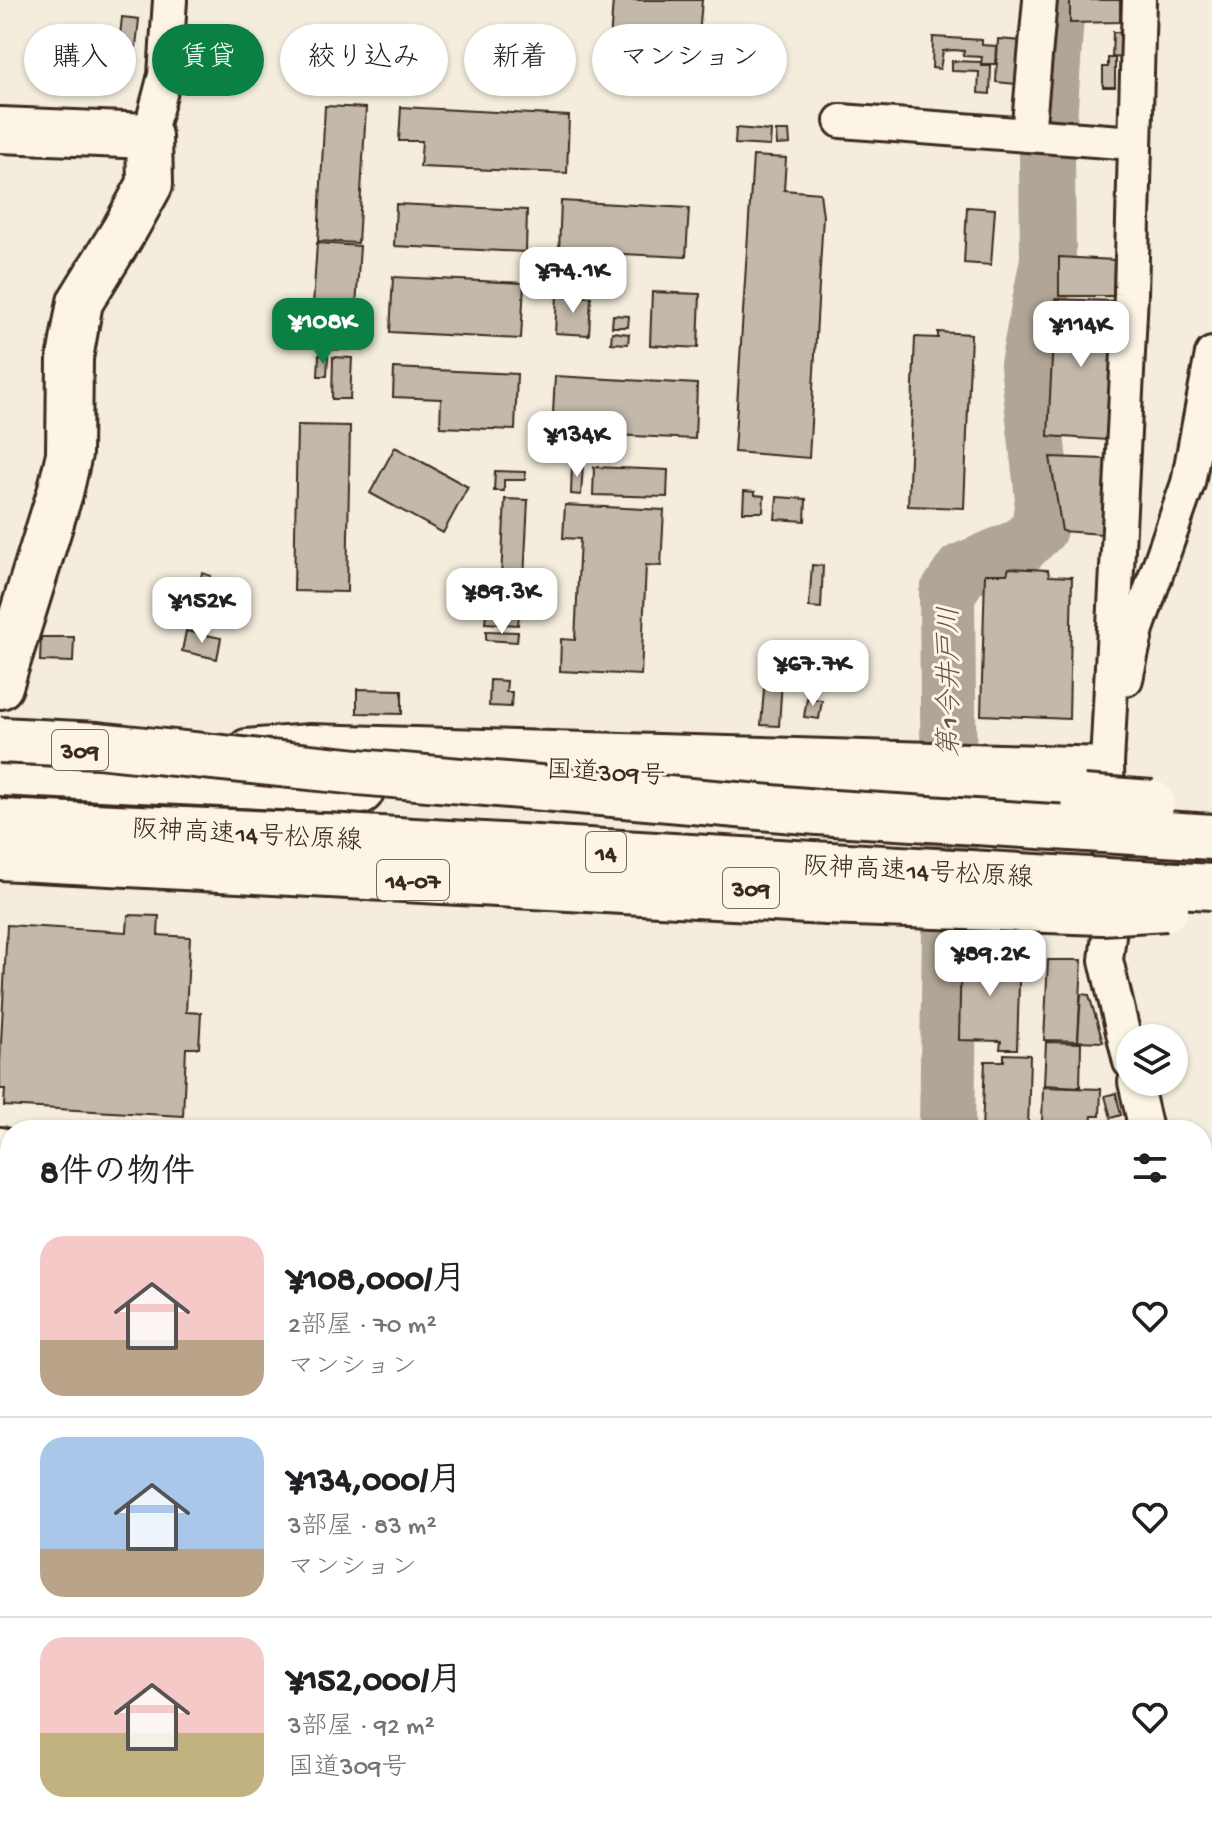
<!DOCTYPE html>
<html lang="ja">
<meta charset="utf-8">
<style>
:root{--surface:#fff;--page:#f2f2f2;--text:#202124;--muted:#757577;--line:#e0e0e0;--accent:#0b8043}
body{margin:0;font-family:"Gochi Hand","Klee One",sans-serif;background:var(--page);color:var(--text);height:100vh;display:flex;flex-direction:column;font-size:30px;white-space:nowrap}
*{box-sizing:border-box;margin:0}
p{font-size:26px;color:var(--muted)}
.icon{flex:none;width:44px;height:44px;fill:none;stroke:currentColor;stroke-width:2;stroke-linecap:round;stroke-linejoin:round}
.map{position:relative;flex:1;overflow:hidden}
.sheet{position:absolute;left:0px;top:1120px;width:1212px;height:712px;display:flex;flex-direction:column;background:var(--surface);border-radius:32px 32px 0 0;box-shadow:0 2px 6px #0004}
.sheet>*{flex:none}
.top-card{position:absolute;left:24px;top:24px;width:800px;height:72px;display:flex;gap:16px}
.controls{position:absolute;left:1116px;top:1024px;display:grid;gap:16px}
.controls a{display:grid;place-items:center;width:72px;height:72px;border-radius:50%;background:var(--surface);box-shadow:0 2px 6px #0004;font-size:40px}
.price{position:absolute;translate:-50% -68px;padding:0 18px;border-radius:16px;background:#fff;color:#222;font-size:26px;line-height:52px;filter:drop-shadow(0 2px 4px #0008)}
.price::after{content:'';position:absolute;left:50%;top:48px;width:24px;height:18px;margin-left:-12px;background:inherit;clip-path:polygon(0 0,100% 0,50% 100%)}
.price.on{background:var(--accent);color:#fff}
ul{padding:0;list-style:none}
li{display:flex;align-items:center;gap:24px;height:200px;padding:0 40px}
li+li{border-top:2px solid var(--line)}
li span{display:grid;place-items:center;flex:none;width:224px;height:160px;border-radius:24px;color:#555}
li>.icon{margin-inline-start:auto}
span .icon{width:96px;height:96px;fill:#fffc;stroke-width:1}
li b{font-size:34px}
h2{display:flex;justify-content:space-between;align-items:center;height:96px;padding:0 40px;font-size:34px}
.pill{padding:0 28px;border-radius:36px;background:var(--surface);box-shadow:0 2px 6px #0004;font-size:28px;line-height:72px}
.pill.on{background:var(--accent);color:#fff}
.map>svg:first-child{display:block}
</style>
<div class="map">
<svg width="1212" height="1832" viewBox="0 0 1212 1832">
<rect width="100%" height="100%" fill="#f4eddd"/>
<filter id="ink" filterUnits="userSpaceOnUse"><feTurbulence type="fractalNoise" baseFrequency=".0125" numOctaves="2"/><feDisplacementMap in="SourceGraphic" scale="16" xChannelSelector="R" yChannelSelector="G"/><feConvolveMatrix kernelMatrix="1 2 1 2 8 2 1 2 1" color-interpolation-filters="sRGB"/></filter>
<g filter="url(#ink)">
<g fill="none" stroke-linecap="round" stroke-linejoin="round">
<!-- river -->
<path stroke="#b0a596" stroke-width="56" d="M947,1130L950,929L947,594L962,571L1021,546L1039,529L1043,498L1028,365L1048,260L1047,153L1057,0"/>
</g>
<!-- building -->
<g fill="#c3b9aa" stroke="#3b2a1e" stroke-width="2">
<path d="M613,0H702L698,48L610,42Z"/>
<path d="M1070,0H1120V22L1070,23Z"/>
<path d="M122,17L139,19L136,47L119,45Z"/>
<path d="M1113,32L1125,33L1124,58L1112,57Z"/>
<path d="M933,37L982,40V45L996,46L995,64H981L982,57L963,56L964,51L954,50L943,51L940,69L932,68Z"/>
<path d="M998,39L1022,41L1016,84L996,82Z"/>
<path d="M1108,58H1115V87H1103V67H1108Z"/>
<path d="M952,61L981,62V66H991L990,94L978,93L979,72L952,71Z"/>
<path d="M325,106L366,108L358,243L318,241Z"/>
<path d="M401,107L569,116L567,173L420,167L422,141H399Z"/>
<path d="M736,128L771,131L770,146L735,144Z"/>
<path d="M776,131H789L790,144L777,145Z"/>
<path d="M753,156L786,158L784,190L820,193L823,216L809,458L734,452Z"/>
<path d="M561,201L689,208L686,257L559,251Z"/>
<path d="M396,204L527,210L526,252L394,246Z"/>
<path d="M967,207L995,209L991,265L964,263Z"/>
<path d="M317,243L360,246L354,339L311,336Z"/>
<path d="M1059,257L1114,260L1113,296H1059Z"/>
<path d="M393,277L524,283L521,339L390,332Z"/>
<path d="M652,292L700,294L698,348L650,345Z"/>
<path d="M557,295L591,297L589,335L555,333Z"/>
<path d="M1055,299L1115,301L1107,440L1048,436Z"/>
<path d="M613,315L629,316L628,327H612Z"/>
<path d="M612,332L629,334L628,344L611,343Z"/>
<path d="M938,332L971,334L964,508L908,506L915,337L938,338Z"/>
<path d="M321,338L349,339V350L321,349Z"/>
<path d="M319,355L328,356L327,376H318Z"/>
<path d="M333,357L352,358L350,399H332Z"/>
<path d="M394,368L517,374L515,430L440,427L441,399L393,397Z"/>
<path d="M555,376L697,384L695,439L552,432Z"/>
<path d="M297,425L350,426L347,592L294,591Z"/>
<path d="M395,447L468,487L443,533L370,493Z"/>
<path d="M1050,457L1105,459L1101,534L1062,531Z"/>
<path d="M572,464L583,465L581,495L571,494Z"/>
<path d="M594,467L668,470L667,497L593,495Z"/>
<path d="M495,471L525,472V480H504V491H494Z"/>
<path d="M744,491L755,492V495L764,496L763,512H743Z"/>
<path d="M777,497L806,499L805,521L775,519Z"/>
<path d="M505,499L528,500L523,599L500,598Z"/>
<path d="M565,505L664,510L661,566L646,565L641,675L560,671L561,639L575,640L580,539L563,538Z"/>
<path d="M812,565L823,566L821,608L809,607Z"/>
<path d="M1009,568L1048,570L1049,576L1072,577L1069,719L981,715L985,574H1007Z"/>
<path d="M202,573L211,576L203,604L194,602Z"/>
<path d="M213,581L237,586L232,609L208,603Z"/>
<path d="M487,603L520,605L518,625L485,623Z"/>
<path d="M199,605L222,611L220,619L197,613Z"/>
<path d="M186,631L221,638L217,659L182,651Z"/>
<path d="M486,631L518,632L517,642L486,640Z"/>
<path d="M41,637H74L73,662L40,661Z"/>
<path d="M765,678L782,679L779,726L761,725Z"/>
<path d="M490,680L507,681L506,692H512L511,707L489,706Z"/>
<path d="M357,689L402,690V714L357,713Z"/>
<path d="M807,698L822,700L819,719L804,717Z"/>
<path d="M128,915L159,916L158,935L190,937L186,1012L201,1013L199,1048H186L183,1116L4,1106L5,1089H0V1062L7,925L127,932Z"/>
<path d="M961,952L1020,953L1017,1049H1000L1001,1041L959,1040Z"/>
<path d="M1048,960H1082L1078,1041L1044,1040Z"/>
<path d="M1081,994L1089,995L1103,1042L1078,1041Z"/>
<path d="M1046,1042L1081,1043L1080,1087L1044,1085Z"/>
<path d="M1004,1054L1030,1055L1028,1130H982L985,1061H1004Z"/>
<path d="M1043,1087L1101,1089L1100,1116H1092L1091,1125L1042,1124Z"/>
<path d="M1116,1093L1121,1115L1111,1118L1105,1096Z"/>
<path d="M0,1277L10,1278V1322H0Z"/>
<path d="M0,1474L10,1475V1513L0,1512Z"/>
<rect x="0" y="1516" width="10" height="37"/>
<path d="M0,1574H10V1615L0,1616Z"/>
<path d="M6,1644H10V1710L3,1709L4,1680L0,1679V1650H6Z"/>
<path d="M9,1781L10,1822H65L64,1832H0V1808H6Z"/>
<path d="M99,1822H193L192,1832H98Z"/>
<path d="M327,1822H359V1830L327,1828Z"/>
<path d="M366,1822H401V1832H365Z"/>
<path d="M594,1825V1832H432L431,1826Z"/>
<path d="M723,1828L870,1832H723Z"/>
</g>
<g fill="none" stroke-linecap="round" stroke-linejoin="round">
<defs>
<g id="street">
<path d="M841,121L1135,143"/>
<path d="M1028,135L1040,0"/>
<path d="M149,136L165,75L170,0"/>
<path d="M1126,679L1137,629L1188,483L1212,354"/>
<path d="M246,746L310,741L1107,764"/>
<path d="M1130,1062L1106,960L1111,919L1107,764L1131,294L1139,0"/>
<path d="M1135,1082L1146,1130"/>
<path d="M0,1459H10"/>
<path d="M0,1624L10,1623"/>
<path d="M1162,1822V1832"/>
<path d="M77,1832V1822"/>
<path d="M412,1832L413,1822"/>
</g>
<g id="secondary">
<path d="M0,130L149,136L150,184L125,229L80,302L70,358L69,454L60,493L0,686"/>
<path d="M0,1150L10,1155"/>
<path d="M0,1755H10"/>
<path d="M1202,1801H1212"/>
</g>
<g id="highway">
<path d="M538,767L1083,798"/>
<path d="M0,773L361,791"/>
</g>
</defs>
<!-- street casing -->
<use href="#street" stroke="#3b2a1e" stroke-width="38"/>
<!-- secondary casing -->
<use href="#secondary" stroke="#3b2a1e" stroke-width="50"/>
<!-- highway casing -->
<use href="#highway" stroke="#3b2a1e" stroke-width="50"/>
<!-- street -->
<use href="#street" stroke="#fcf5e5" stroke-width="32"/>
<!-- secondary -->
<use href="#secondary" stroke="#fcf5e5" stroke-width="44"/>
<!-- highway -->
<use href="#highway" stroke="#fcf5e5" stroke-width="44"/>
<defs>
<g id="highway-bridge">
<path d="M0,740L97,745L358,772L818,812L1212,837"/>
<path d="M1083,798L1152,803"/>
<path d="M0,822L345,837L1212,887"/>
<path d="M0,857L826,902L1101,912L1166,908"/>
</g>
</defs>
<!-- highway-bridge casing -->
<use href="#highway-bridge" stroke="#3b2a1e" stroke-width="50" stroke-linecap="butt"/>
<!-- highway-bridge -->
<use href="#highway-bridge" stroke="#fcf5e5" stroke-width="44"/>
</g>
</g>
<g text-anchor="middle" stroke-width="6" stroke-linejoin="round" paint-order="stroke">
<!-- shield labels -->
<g fill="#fcf5e5" stroke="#75675a" stroke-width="2">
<rect x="52" y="730" width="56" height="40" rx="6"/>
<rect x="586" y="832" width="40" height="40" rx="6"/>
<rect x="377" y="860" width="72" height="40" rx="6"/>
<rect x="723" y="868" width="56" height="40" rx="6"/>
</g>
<g font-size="24" font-weight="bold" fill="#3b2a1e">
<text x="80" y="758">309</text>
<text x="606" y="860">14</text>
<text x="413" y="888">14-07</text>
<text x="751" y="896">309</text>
</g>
<!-- street labels -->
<g font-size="26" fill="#3b2a1e" stroke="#fcf5e5">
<text transform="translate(606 771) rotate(3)" y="9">国道309号</text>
<text transform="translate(247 833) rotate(3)" y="9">阪神高速14号松原線</text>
<text transform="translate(918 870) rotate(3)" y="9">阪神高速14号松原線</text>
</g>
<!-- water labels -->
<g font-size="28" font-style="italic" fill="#645548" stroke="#fcf5e5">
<text transform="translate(947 682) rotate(-90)" y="10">第1今井戸川</text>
</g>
</g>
</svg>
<div class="controls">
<a><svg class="icon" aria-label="layers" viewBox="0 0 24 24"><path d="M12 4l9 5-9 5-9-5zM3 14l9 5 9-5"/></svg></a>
</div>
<b class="price" style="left:573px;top:315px">¥74.1K</b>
<b class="price on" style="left:323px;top:366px">¥108K</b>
<b class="price" style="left:1081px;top:369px">¥114K</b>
<b class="price" style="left:577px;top:479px">¥134K</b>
<b class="price" style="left:502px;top:636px">¥89.3K</b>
<b class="price" style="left:202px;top:645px">¥152K</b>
<b class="price" style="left:813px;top:708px">¥67.7K</b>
<b class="price" style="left:990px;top:998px">¥89.2K</b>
<div class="top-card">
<a class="pill">購入</a>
<a class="pill on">賃貸</a>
<a class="pill">絞り込み</a>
<a class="pill">新着</a>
<a class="pill">マンション</a>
</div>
<section class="sheet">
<h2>8件の物件<svg class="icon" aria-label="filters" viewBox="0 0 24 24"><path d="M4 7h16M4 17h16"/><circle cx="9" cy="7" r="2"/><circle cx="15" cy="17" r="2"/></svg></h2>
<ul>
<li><span style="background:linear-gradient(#f6c9c9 65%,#b9a48a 0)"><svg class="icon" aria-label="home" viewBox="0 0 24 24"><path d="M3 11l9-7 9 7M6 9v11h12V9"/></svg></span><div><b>¥108,000/月</b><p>2部屋 · 70 m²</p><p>マンション</p></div><svg class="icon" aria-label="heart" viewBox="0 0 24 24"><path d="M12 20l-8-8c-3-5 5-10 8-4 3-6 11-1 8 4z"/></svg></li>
<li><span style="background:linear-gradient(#a9c7e8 70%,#b9a48a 0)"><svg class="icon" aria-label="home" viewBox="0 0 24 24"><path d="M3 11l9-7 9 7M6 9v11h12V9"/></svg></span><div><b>¥134,000/月</b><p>3部屋 · 83 m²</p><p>マンション</p></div><svg class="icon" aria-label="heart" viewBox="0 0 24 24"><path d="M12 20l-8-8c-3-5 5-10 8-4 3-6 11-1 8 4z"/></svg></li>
<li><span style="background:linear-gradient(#f6c9c9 60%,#c2b280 0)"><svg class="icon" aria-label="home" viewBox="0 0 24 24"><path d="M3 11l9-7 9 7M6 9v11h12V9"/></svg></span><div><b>¥152,000/月</b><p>3部屋 · 92 m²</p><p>国道309号</p></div><svg class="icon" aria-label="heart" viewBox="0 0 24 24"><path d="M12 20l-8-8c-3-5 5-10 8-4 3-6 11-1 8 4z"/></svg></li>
</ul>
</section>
</div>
